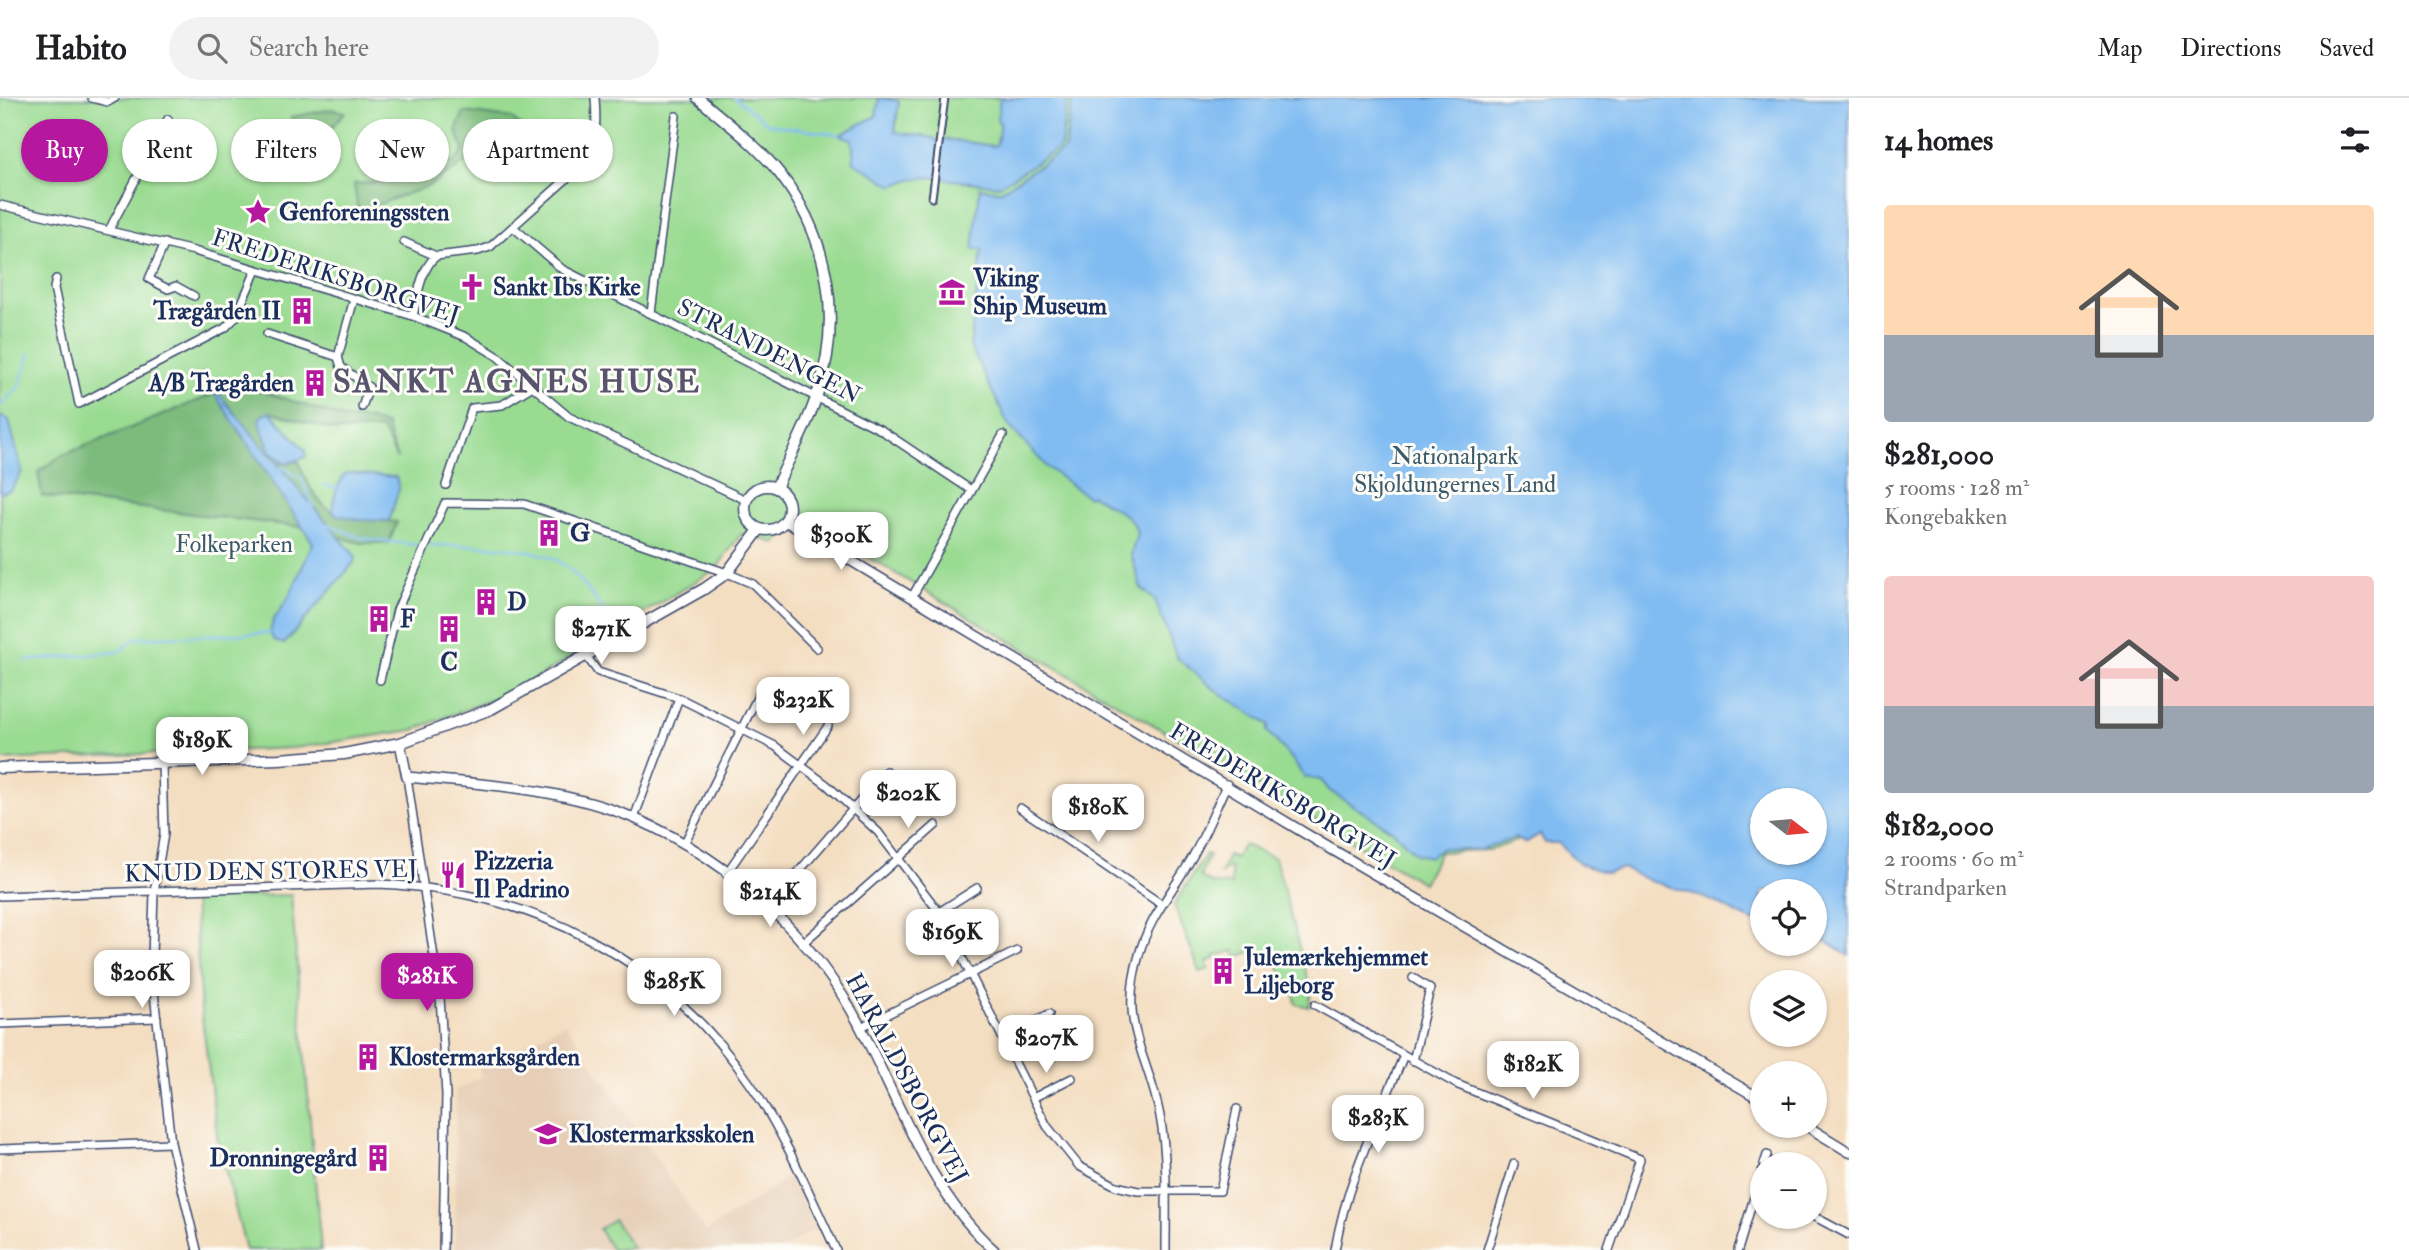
<!DOCTYPE html>
<meta charset="utf-8">
<style>
:root{--surface:#fff;--page:#f2f2f2;--text:#202124;--muted:#757577;--line:#e0e0e0;--accent:#b5179e}
body{margin:0;font-family:"IM FELL Double Pica",serif;background:var(--page);color:var(--text);height:100vh;display:flex;flex-direction:column;font-size:26px;white-space:nowrap}
*{box-sizing:border-box;margin:0}
p{font-size:23px;color:var(--muted)}
.icon{flex:none;width:38px;height:38px;fill:none;stroke:currentColor;stroke-width:2;stroke-linecap:round;stroke-linejoin:round}
.map{position:relative;flex:1;overflow:hidden}
.drawer{display:flex;flex-direction:column;background:var(--surface);width:560px}
.drawer>*{flex:none}
.guide{position:absolute;left:21px;top:21px;width:665px;height:63px;display:flex;gap:14px}
.needle{width:46px;rotate:106deg}
.controls{position:absolute;left:1750px;top:690px;display:grid;gap:14px}
.controls a{display:grid;place-items:center;width:77px;height:77px;border-radius:50%;background:var(--surface);box-shadow:0 2px 5px #0004;font-size:35px}
.price{position:absolute;translate:-50% -60px;padding:0 16px;border-radius:14px;background:#fff;color:#222;font-size:23px;line-height:46px;filter:drop-shadow(0 2px 4px #0008)}
.price::after{content:'';position:absolute;left:50%;top:42px;width:21px;height:16px;margin-left:-10px;background:inherit;clip-path:polygon(0 0,100% 0,50% 100%)}
.price.active{background:var(--accent);color:#fff}
ul{padding:0;list-style:none}
li{display:grid;align-content:center;gap:14px;height:371px;padding:0 35px}
li span{display:grid;place-items:center;height:217px;border-radius:7px;color:#555}
li>.icon{margin-inline-start:auto}
span .icon{width:126px;height:126px;fill:#fffc;stroke-width:1}
li b{font-size:30px}
h2{display:flex;justify-content:space-between;align-items:center;height:84px;padding:0 35px;font-size:30px}
.chip{padding:0 24px;border-radius:32px;background:var(--surface);box-shadow:0 2px 5px #0004;font-size:24px;line-height:63px}
.chip.active{background:var(--accent);color:#fff}
header{display:flex;align-items:center;gap:42px;box-sizing:border-box;height:98px;padding:0 35px;background:var(--surface);border-bottom:2px solid var(--line)}
header strong{font-size:33px}
nav{display:flex;gap:38px;margin-inline-start:auto;font-size:24px}
.search{width:490px;height:63px;background:var(--page);display:flex;align-items:center;gap:18px;box-sizing:border-box;padding:0 24px;border-radius:38px;color:var(--muted);font-size:26px}
main{display:flex;flex:1;min-height:0}
.map>svg:first-child{display:block}
</style>
<header>
<strong>Habito</strong>
<div class="search"><svg class="icon" aria-label="search" viewBox="0 0 24 24"><circle cx="10" cy="10" r="6"/><path d="M15 15l6 6"/></svg>Search here</div>
<nav><a>Map</a><a>Directions</a><a>Saved</a></nav>
</header>
<main>
<div class="map">
<svg width="1849" height="1152" viewBox="0 0 1849 1152">
<rect width="100%" height="100%" fill="#fdfcf7"/>
<filter id="ink" filterUnits="userSpaceOnUse"><feTurbulence type="fractalNoise" baseFrequency=".0143" numOctaves="2"/><feDisplacementMap in="SourceGraphic" scale="14" xChannelSelector="R" yChannelSelector="G"/><feConvolveMatrix kernelMatrix="1 2 1 2 8 2 1 2 1" color-interpolation-filters="sRGB"/></filter>
<filter id="wash" filterUnits="userSpaceOnUse"><feTurbulence type="fractalNoise" baseFrequency=".00686" numOctaves="4" result="noise"/><feDisplacementMap in="SourceGraphic" scale="28" xChannelSelector="R" yChannelSelector="G"/><feGaussianBlur stdDeviation="1.57" result="paint"/><feColorMatrix in="noise" values="0 0 0 0 0 0 0 0 0 0 0 0 0 0 0 0 0 1.4 0 .05"/><feComposite in="paint" operator="in"/></filter>
<g filter="url(#wash)">
<rect width="100%" height="100%" fill="#f4dec1"/>
<!-- built -->
<path fill="#e7cfb7" d="M565,925L706,1134L789,1079L816,1130L781,1152H455L456,993L481,978L479,971Z"/>
<!-- green -->
<g fill="#9adb92" stroke="#5a8578" stroke-width="2" fill-rule="evenodd">
<path d="M0,0H1849L1837,848L1815,839V793H1762L1541,734L1491,752L1440,754L1423,785L801,420L776,445L741,436L716,471L518,591L413,632L294,650L0,662ZM1762,702H1815V754H1762Z"/>
<path d="M1244,747L1275,760L1311,893L1309,909L1296,906L1294,895L1276,864L1267,868L1260,850L1237,859L1234,853L1214,858L1215,861L1206,864L1209,871L1200,874L1174,807L1206,756L1209,757L1200,778L1213,786L1231,787V771L1229,769L1221,775L1228,757L1235,760Z"/>
<path d="M291,797L321,1152H246L218,1043L201,912L194,800Z"/>
<path d="M614,1122L632,1150L612,1152L599,1131Z"/>
</g>
<!-- forest -->
<g fill="#7bbb7c" stroke="#4b756d" stroke-width="2">
<path d="M333,11L345,14L333,28L299,39L291,19Z"/>
<path d="M464,14L511,20L525,32L513,33L431,87L358,114L354,86L396,83L409,57L432,50L453,66L464,52L456,32Z"/>
<path d="M239,286L347,321H367L386,327L397,361L382,331L336,333L270,314L272,356L284,366L298,363C324,427 337,416 397,424L389,445H360L310,430L42,398L38,374L61,358Z"/>
</g>
<!-- water -->
<g fill="#80bcf2" stroke="#4e76a8" stroke-width="2" fill-rule="evenodd">
<path d="M879,0L899,3L895,34L935,40V42L941,44L945,41L994,48L997,46L1000,25L997,22L1000,0H1849V858L1815,836V793H1762V826C1743,822 1729,810 1712,803C1682,790 1652,787 1623,770L1607,775L1582,767L1558,745H1545L1540,736L1525,745L1515,740L1480,752L1442,750L1430,759L1416,756L1393,733L1330,693L1321,682L1304,679L1293,662L1267,633L1269,627L1214,591L1177,560L1155,502L1141,490L1131,456L1137,436L1135,428L1127,418L1092,397L1088,399L1048,370L1009,328L970,248L982,152L973,151L980,90L1000,93L1065,51L1072,3L1067,4L1061,49L999,88L930,79L911,81L893,88L854,64L852,41L840,37L876,18ZM1762,702H1815V754H1762Z"/>
<path d="M201,275L356,459L352,467L284,546L274,542L270,535L273,523L290,497L313,445Z"/>
<path d="M270,314L305,352L306,359L285,366L270,353L259,323L261,318Z"/>
<path d="M0,318L9,322L22,374L11,392L0,395Z"/>
<path d="M348,375L396,379L399,391L389,423L360,422L334,416C330,403 338,388 344,377Z"/>
</g>
<g fill="none" stroke-linecap="round" stroke-linejoin="round">
<!-- stream -->
<g stroke="#80bcf2" stroke-width="2.5">
<path d="M735,0L768,26L840,37"/>
<path d="M1,307L19,289L30,255"/>
<path d="M278,371L284,370L302,381L313,408"/>
<path d="M324,387L337,390"/>
<path d="M327,426L361,440L417,447"/>
<path d="M430,447C465,448 535,445 564,467C580,479 591,496 603,512"/>
<path d="M25,563L118,554L136,540L270,535"/>
</g>
</g>
</g>
<g filter="url(#ink)">
<g fill="none" stroke-linecap="round" stroke-linejoin="round">
<defs>
<path id="pedestrian" d="M932,100L945,0"/>
<g id="minor">
<path d="M92,0L108,4L115,0"/>
<path d="M0,107L194,153L413,218L466,239L497,258L569,319L746,402"/>
<path d="M513,129L562,171L881,332L971,392"/>
<path d="M109,132L168,21"/>
<path d="M404,144L436,158"/>
<path d="M165,145L149,181L168,191L176,188L194,198"/>
<path d="M56,181L54,190L79,306L225,230L236,219L256,172"/>
<path d="M651,215L676,18"/>
<path d="M413,218C418,198 420,172 436,158L478,153L490,149L580,69C597,47 597,27 595,0"/>
<path d="M267,236L338,259L341,269L369,289L362,309"/>
<path d="M338,259L354,201"/>
<path d="M446,387L472,310L502,307L531,289"/>
<path d="M912,499L1003,337"/>
<path d="M587,559L598,574L679,600L775,648L827,687L878,734L939,814L1047,1028L1079,1068L1116,1088L1138,1093H1220L1237,1011"/>
<path d="M380,582L397,512L445,405L524,406L727,475L753,486L817,550"/>
<path d="M162,665L164,736L154,794L152,860L155,905L171,1045L197,1152"/>
<path d="M407,679L440,899L446,997L443,1152"/>
<path d="M1020,710L1161,806"/>
<path d="M634,720L679,600"/>
<path d="M684,746L763,588"/>
<path d="M726,776L828,628"/>
<path d="M0,798L378,786C529,792 664,859 751,987C785,1037 810,1097 836,1152"/>
<path d="M768,809L886,673"/>
<path d="M939,814L977,790"/>
<path d="M804,844L936,727"/>
<path d="M1413,880L1430,891L1413,963"/>
<path d="M1315,907L1456,986L1640,1061L1609,1152"/>
<path d="M0,926L157,920"/>
<path d="M861,929L1017,853"/>
<path d="M1002,939L1049,916"/>
<path d="M1033,1000L1072,980"/>
<path d="M0,1051L171,1045"/>
<path d="M1764,1066L1767,1057"/>
<path d="M1813,1118L1849,1137"/>
<path d="M1166,1152C1166,1107 1168,1062 1160,1018C1148,954 1118,929 1139,857C1148,823 1169,798 1187,768C1203,743 1214,713 1227,686"/>
<path d="M1335,1152C1346,1084 1378,1020 1404,957"/>
<path d="M1487,1152L1514,1066"/>
<path d="M1738,1152L1762,1073"/>
</g>
<g id="tertiary">
<path d="M785,423L1321,745L1762,1002"/>
<path d="M400,645L407,679C482,686 565,690 636,721C733,763 820,844 866,940C902,1012 932,1097 994,1152"/>
<path d="M1805,1027L1849,1054"/>
</g>
<g id="secondary">
<path d="M698,0C726,24 757,47 780,76C829,140 843,221 817,297C807,329 789,359 776,390"/>
<circle cx="767" cy="410" r="22"/>
<path d="M0,670L279,661L344,656L400,645L491,611L704,491L727,475L759,432"/>
</g>
</defs>
<!-- pedestrian casing -->
<use href="#pedestrian" stroke="#3c496d" stroke-width="9"/>
<!-- minor casing -->
<use href="#minor" stroke="#3c496d" stroke-width="10"/>
<!-- tertiary casing -->
<use href="#tertiary" stroke="#3c496d" stroke-width="12"/>
<!-- secondary casing -->
<use href="#secondary" stroke="#3c496d" stroke-width="13"/>
<!-- pedestrian -->
<use href="#pedestrian" stroke="#fff" stroke-width="5"/>
<!-- minor -->
<use href="#minor" stroke="#fff" stroke-width="7"/>
<!-- tertiary -->
<use href="#tertiary" stroke="#fff" stroke-width="9"/>
<!-- secondary -->
<use href="#secondary" stroke="#fff" stroke-width="10"/>
</g>
</g>
<!-- icons -->
<defs>
<symbol id="sight-bare" viewBox="-9 -9 18 18"><path d="M0-6L1.8-2.2L6-1.7L2.9 1.2L3.7 5.4L0 3.3L-3.7 5.4L-2.9 1.2L-6-1.7L-1.8-2.2Z" fill="#b5179e" stroke="#fdfcf7" stroke-width="2.5" paint-order="stroke"/></symbol>
<symbol id="church-bare" viewBox="-9 -9 18 18"><path d="M-1.2-6h2.4v3.5h3.3v2.4h-3.3V6h-2.4V-.1h-3.3v-2.4h3.3Z" fill="#b5179e" stroke="#fdfcf7" stroke-width="2.5" paint-order="stroke"/></symbol>
<symbol id="museum-bare" viewBox="-9 -9 18 18"><path d="M0-6L6-3V-2H-6V-3ZM-5-1h2V3h-2ZM-1-1h2V3h-2ZM3-1h2V3H3ZM-6 4H6V6H-6Z" fill="#b5179e" stroke="#fdfcf7" stroke-width="2.5" paint-order="stroke"/></symbol>
<symbol id="building-bare" viewBox="-9 -9 18 18"><path d="M-4-6H4V6H1V3H-1V6H-4ZM-2.5-4.3h1.7v1.8h-1.7ZM.8-4.3h1.7v1.8H.8ZM-2.5-1h1.7V.8h-1.7ZM.8-1h1.7V.8H.8Z" fill="#b5179e" stroke="#fdfcf7" stroke-width="2.5" paint-order="stroke"/></symbol>
<symbol id="restaurant-bare" viewBox="-9 -9 18 18"><path d="M-5-6h1v4h1v-4h1v4h1v-4h1v5L-1.5 .5V6h-2V.5L-5-1ZM5-6V6H3V1.5H1.5Q1.5-4 5-6Z" fill="#b5179e" stroke="#fdfcf7" stroke-width="2.5" paint-order="stroke"/></symbol>
<symbol id="school-bare" viewBox="-9 -9 18 18"><path d="M0-5L7-2L0 1L-7-2ZM-4 1L0 2.5L4 1V4Q0 6-4 4Z" fill="#b5179e" stroke="#fdfcf7" stroke-width="2.5" paint-order="stroke"/></symbol>
</defs>
<g fill-rule="evenodd">
<use href="#sight-bare" x="239" y="95" width="38" height="38"/>
<use href="#church-bare" x="453" y="170" width="38" height="38"/>
<use href="#museum-bare" x="933" y="175" width="38" height="38"/>
<use href="#building-bare" x="283" y="194" width="38" height="38"/>
<use href="#building-bare" x="296" y="266" width="38" height="38"/>
<use href="#building-bare" x="530" y="416" width="38" height="38"/>
<use href="#building-bare" x="467" y="485" width="38" height="38"/>
<use href="#building-bare" x="360" y="502" width="38" height="38"/>
<use href="#building-bare" x="430" y="512" width="38" height="38"/>
<use href="#restaurant-bare" x="434" y="758" width="38" height="38"/>
<use href="#building-bare" x="1204" y="854" width="38" height="38"/>
<use href="#building-bare" x="349" y="940" width="38" height="38"/>
<use href="#school-bare" x="529" y="1017" width="38" height="38"/>
<use href="#building-bare" x="359" y="1041" width="38" height="38"/>
</g>
<g text-anchor="middle" stroke-width="6" stroke-linejoin="round" paint-order="stroke">
<!-- poi labels -->
<g font-size="24" font-weight="bold" fill="#1b2f5e" stroke="#fdfcf7" text-anchor="start">
<text x="279" y="122">Genforeningssten</text>
<text x="973" y="188">Viking<tspan x="973" dy="28">Ship Museum</tspan></text>
<text x="493" y="197">Sankt Ibs Kirke</text>
<text x="281" y="221" text-anchor="end">Trægården II</text>
<text x="294" y="293" text-anchor="end">A/B Trægården</text>
<text x="570" y="443">G</text>
<text x="507" y="512">D</text>
<text x="400" y="529">F</text>
<text x="449" y="572" text-anchor="middle">C</text>
<text x="474" y="771">Pizzeria<tspan x="474" dy="28">Il Padrino</tspan></text>
<text x="1244" y="867">Julemærkehjemmet<tspan x="1244" dy="28">Liljeborg</tspan></text>
<text x="389" y="967">Klostermarksgården</text>
<text x="569" y="1044">Klostermarksskolen</text>
<text x="357" y="1068" text-anchor="end">Dronningegård</text>
</g>
<!-- street labels -->
<g font-size="24" fill="#1b2f5e" stroke="#fdfcf7">
<text transform="translate(336 178) rotate(18)" y="8">FREDERIKSBORGVEJ</text>
<text transform="translate(769 253) rotate(27)" y="8">STRANDENGEN</text>
<text transform="translate(1283 697) rotate(31)" y="8">FREDERIKSBORGVEJ</text>
<text transform="translate(271 773) rotate(-1)" y="8">KNUD DEN STORES VEJ</text>
<text transform="translate(907 980) rotate(62)" y="8">HARALDSBORGVEJ</text>
</g>
<!-- park labels -->
<g font-size="24" fill="#3b5a6b" stroke="#fdfcf7">
<text x="1455" y="366">Nationalpark<tspan x="1455" dy="28">Skjoldungernes Land</tspan></text>
<text x="234" y="454">Folkeparken</text>
</g>
<!-- district labels -->
<g font-size="32" font-weight="bold" letter-spacing="2" fill="#59546e" stroke="#fdfcf7">
<text x="517" y="294">SANKT AGNES HUSE</text>
</g>
</g>
</svg>
<div class="controls">
<a><svg class="needle" viewBox="-14 -14 28 28"><path d="M0-13l5 13h-10z" fill="#e53935"/><path d="M0 13l5-13h-10z" fill="#757577"/></svg></a>
<a><svg class="icon" aria-label="locate" viewBox="0 0 24 24"><circle cx="12" cy="12" r="6"/><path d="M12 2v4M12 18v4M2 12h4M18 12h4"/></svg></a>
<a><svg class="icon" aria-label="layers" viewBox="0 0 24 24"><path d="M12 4l9 5-9 5-9-5zM3 14l9 5 9-5"/></svg></a>
<a>+</a>
<a>−</a>
</div>
<b class="price" style="left:841px;top:474px">$300K</b>
<b class="price" style="left:601px;top:568px">$271K</b>
<b class="price" style="left:803px;top:639px">$232K</b>
<b class="price" style="left:202px;top:679px">$189K</b>
<b class="price" style="left:908px;top:732px">$202K</b>
<b class="price" style="left:1098px;top:746px">$180K</b>
<b class="price" style="left:770px;top:831px">$214K</b>
<b class="price" style="left:952px;top:871px">$169K</b>
<b class="price" style="left:142px;top:912px">$206K</b>
<b class="price active" style="left:427px;top:915px">$281K</b>
<b class="price" style="left:674px;top:920px">$285K</b>
<b class="price" style="left:1046px;top:977px">$207K</b>
<b class="price" style="left:1533px;top:1003px">$182K</b>
<b class="price" style="left:1378px;top:1057px">$283K</b>
<div class="guide">
<a class="chip active">Buy</a>
<a class="chip">Rent</a>
<a class="chip">Filters</a>
<a class="chip">New</a>
<a class="chip">Apartment</a>
</div>
</div>
<section class="drawer">
<h2>14 homes<svg class="icon" aria-label="filters" viewBox="0 0 24 24"><path d="M4 7h16M4 17h16"/><circle cx="9" cy="7" r="2"/><circle cx="15" cy="17" r="2"/></svg></h2>
<ul>
<li><span style="background:linear-gradient(#ffd9b3 60%,#9aa5b1 0)"><svg class="icon" aria-label="home" viewBox="0 0 24 24"><path d="M3 11l9-7 9 7M6 9v11h12V9"/></svg></span><div><b>$281,000</b><p>5 rooms · 128 m²</p><p>Kongebakken</p></div></li>
<li><span style="background:linear-gradient(#f6c9c9 60%,#9aa5b1 0)"><svg class="icon" aria-label="home" viewBox="0 0 24 24"><path d="M3 11l9-7 9 7M6 9v11h12V9"/></svg></span><div><b>$182,000</b><p>2 rooms · 60 m²</p><p>Strandparken</p></div></li>
</ul>
</section>
</main>
